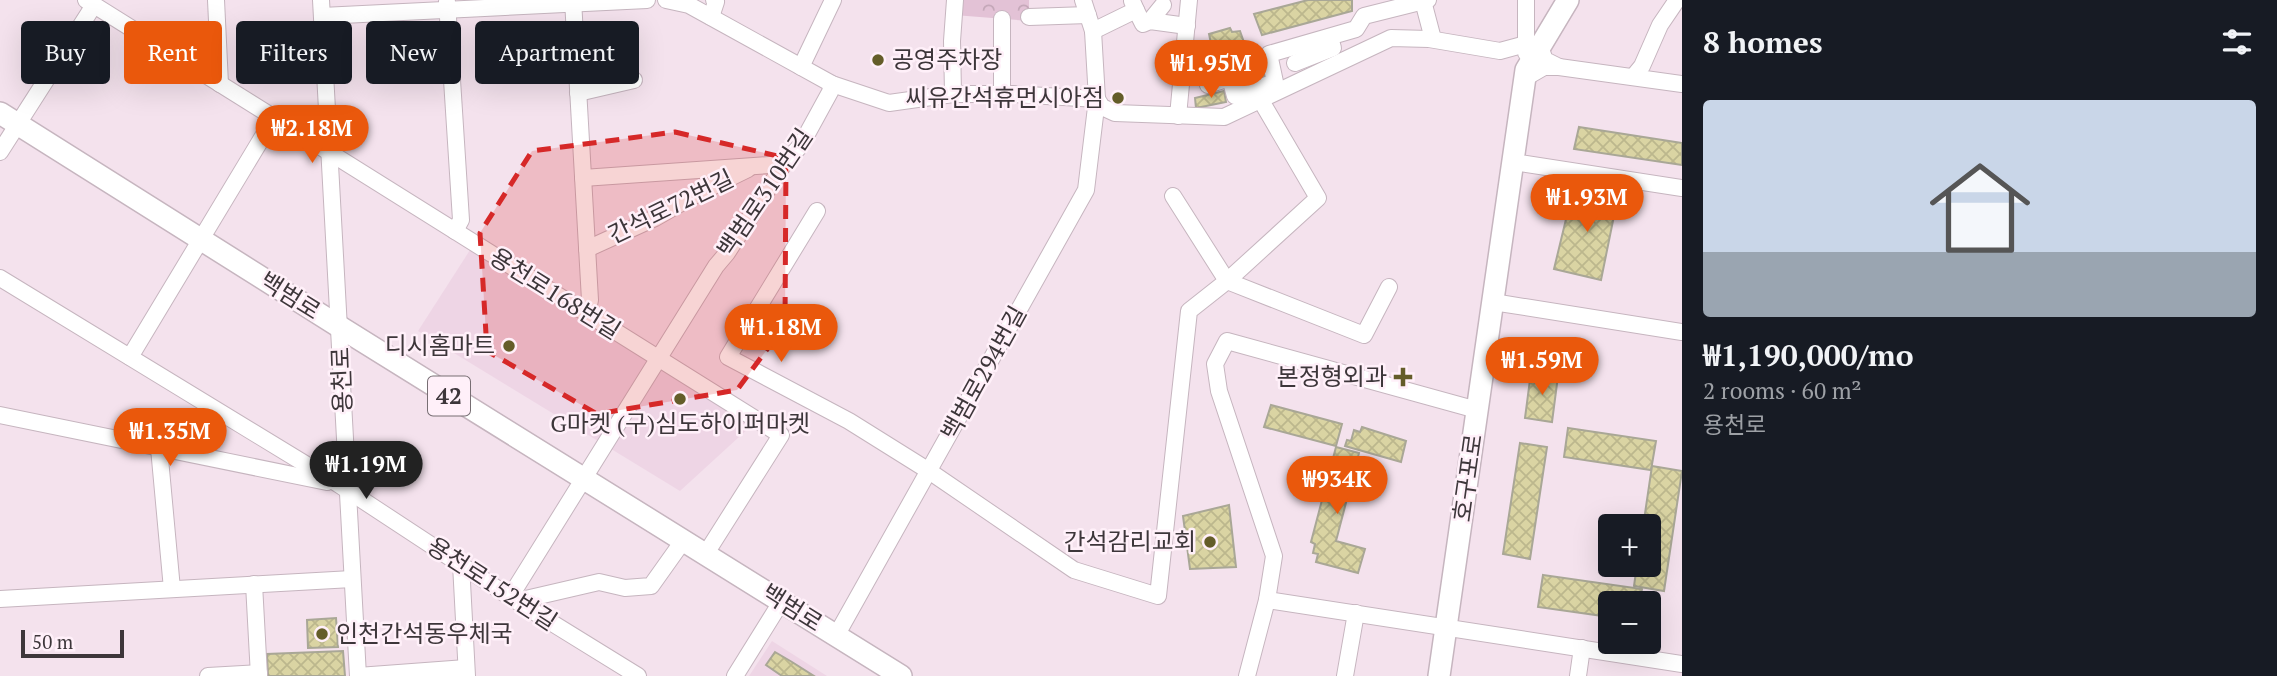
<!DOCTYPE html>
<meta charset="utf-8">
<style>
:root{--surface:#171b24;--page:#20242c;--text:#f1f3f6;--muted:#9ea1a6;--line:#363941;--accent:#ea580c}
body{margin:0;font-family:"PT Serif","Noto Sans KR",serif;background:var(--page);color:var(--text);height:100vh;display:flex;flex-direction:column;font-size:26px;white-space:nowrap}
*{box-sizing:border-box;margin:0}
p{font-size:23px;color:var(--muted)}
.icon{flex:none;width:38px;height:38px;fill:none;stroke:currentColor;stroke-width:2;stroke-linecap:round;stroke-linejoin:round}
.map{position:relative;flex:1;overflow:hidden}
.panel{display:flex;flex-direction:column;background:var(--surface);width:595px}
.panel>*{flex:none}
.hud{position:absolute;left:21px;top:21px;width:665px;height:63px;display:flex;gap:14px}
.controls{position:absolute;left:1598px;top:514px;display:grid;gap:14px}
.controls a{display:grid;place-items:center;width:63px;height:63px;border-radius:7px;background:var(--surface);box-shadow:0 7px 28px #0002;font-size:35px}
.scale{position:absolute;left:21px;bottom:18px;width:103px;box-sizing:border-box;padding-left:7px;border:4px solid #3d363a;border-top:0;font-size:19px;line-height:24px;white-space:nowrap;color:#3d363a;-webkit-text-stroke:5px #fff0f9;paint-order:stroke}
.price{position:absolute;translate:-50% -60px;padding:0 16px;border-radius:24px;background:var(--accent);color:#fff;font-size:23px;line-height:46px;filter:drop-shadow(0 2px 4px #0008)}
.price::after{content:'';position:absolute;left:50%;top:42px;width:21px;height:16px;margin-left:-10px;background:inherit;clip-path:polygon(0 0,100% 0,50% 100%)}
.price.active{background:#222;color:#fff}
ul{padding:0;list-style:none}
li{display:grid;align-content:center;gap:14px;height:371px;padding:0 21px}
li+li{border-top:2px solid var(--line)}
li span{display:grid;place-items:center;height:217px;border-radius:7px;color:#555}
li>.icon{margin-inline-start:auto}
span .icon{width:126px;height:126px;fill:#fffc;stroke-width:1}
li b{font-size:30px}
h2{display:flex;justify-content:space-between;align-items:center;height:84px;padding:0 21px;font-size:30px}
.chip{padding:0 24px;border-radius:7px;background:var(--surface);box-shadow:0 7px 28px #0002;font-size:24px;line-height:63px}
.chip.active{background:var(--accent);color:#fff}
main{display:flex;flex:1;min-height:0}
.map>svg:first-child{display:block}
</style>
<main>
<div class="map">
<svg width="1682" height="676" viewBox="0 0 1682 676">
<defs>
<pattern id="park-crowns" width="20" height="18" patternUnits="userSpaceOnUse" patternTransform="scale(1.75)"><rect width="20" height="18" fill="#e3c2d6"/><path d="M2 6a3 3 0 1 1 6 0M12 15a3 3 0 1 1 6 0" fill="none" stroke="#c4a7b8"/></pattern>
<pattern id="building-cross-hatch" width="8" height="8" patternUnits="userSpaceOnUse" patternTransform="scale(1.75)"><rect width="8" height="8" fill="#dad4a3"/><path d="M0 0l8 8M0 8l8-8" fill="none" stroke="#bcb78d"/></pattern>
</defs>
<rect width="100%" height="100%" fill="#f4e2ed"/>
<!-- built -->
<g fill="#eed5e5">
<path d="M470,250L751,426L680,491L418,331Z"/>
<path d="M772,641L827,676H749Z"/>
</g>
<!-- park -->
<path fill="url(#park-crowns)" d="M955,0H1029V21L954,15Z"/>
<!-- building -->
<g fill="url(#building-cross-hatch)" stroke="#a9a796" stroke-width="2">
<path d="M1308,0H1352V11L1262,35L1254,14Z"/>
<path d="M1230,28L1232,32L1240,31L1246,48L1257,45L1268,82L1247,88L1236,52L1214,58L1209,34Z"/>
<path d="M1224,91L1226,102L1196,108L1195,98Z"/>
<path d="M1579,127L1682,143V165L1574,149Z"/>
<path d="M1573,190L1618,196L1601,280L1554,269Z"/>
<path d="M1531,372L1558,376L1552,422L1525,418Z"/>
<path d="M1271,405L1342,424L1336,446L1264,427Z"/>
<path d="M1362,427L1406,441L1401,462L1345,446L1347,440L1351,441L1354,430L1360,432Z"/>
<path d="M1568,428L1656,441L1651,470L1564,457Z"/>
<path d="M1520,443L1547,447L1530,559L1503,554Z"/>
<path d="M1336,447L1359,453L1336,541L1365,549L1358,573L1316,562L1318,554L1313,553L1315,544L1311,542Z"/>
<path d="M1652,466L1682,471L1664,591L1634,586L1637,565H1648V527H1643Z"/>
<path d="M1229,505L1236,567L1190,569L1183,516Z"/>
<path d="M1543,575L1642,589L1639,604H1610V617L1538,607Z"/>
<path d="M336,618L338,647L308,648L307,620Z"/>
<path d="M343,651L345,676H268L267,654Z"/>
<path d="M775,652L792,662L814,676H782L766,665Z"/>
</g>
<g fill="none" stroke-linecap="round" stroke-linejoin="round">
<defs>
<g id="minor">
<path d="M86,0L781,435L705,555"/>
<path d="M216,0L220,84"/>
<path d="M321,0L358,676"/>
<path d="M573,0L590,300L587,314"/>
<path d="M666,0L689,5L832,84L889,103L953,94H1012L1097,99"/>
<path d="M1526,0V53"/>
<path d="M1423,1L1433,39"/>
<path d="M447,2L461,220L455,231"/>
<path d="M1136,10L1143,24L1150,21L1187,26"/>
<path d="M322,16L647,0"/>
<path d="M711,17L716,2L714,0"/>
<path d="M1029,17L1088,15"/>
<path d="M1002,19V94"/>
<path d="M1150,21L1163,5"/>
<path d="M1093,31L1136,10L1132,1"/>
<path d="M1295,63L1333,48L1330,37"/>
<path d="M801,67L833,0"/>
<path d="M1559,67L1682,84"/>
<path d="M1633,77L1642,66L1660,25L1677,0"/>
<path d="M1525,78L1544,67H1559L1545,60L1540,47"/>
<path d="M1208,85L1230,78L1235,96L1275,82L1269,54L1356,29L1364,16L1428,0"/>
<path d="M578,93L634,80"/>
<path d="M953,94L952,41L955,0"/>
<path d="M1097,99L1102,107L1115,113L1224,117L1391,38L1429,39L1500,51L1526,44"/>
<path d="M1260,99L1318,198L1227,281L1364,335L1389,287"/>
<path d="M1178,116L1189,0"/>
<path d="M0,152L94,5"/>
<path d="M1513,162L1682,188"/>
<path d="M583,178L784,164"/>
<path d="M817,211L728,357L849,421L929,471L1074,570L1158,596L1189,311L1227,281L1173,196"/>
<path d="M587,249L655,218L695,195L748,169"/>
<path d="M0,278L338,484L510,597L638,676"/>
<path d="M1493,302L1682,332"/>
<path d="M130,357L274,118"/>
<path d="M0,415L327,482"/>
<path d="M159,448L172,589"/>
<path d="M461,564L467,676"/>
<path d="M254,584L259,676"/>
<path d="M510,597L716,266L727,253L784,164L801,145L830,92L832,84"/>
<path d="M0,599L352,579"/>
<path d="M1267,600L1682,664"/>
<path d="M517,601L599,582L625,588L651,586L683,541"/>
<path d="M836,636L1086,190L1097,99L1093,31L1083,0"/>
<path d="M208,676L259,673"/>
<path d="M358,676L466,668"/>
<path d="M735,676L781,602"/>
<path d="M1247,676L1267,600L1274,556L1219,391L1215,364L1227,341L1477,410"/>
<path d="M1345,676L1356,613"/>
<path d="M1578,676L1582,648"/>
</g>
<g id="major">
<path d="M0,113L340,327L901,676"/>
<path d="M1439,676L1526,70L1568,0"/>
</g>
</defs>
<!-- minor casing -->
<use href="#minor" stroke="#c6b5bf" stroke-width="18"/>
<!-- major casing -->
<use href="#major" stroke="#c6b5bf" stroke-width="24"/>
<!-- minor -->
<use href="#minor" stroke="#fff" stroke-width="16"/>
<!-- major -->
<use href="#major" stroke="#fff" stroke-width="21"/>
</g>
<!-- marked area -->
<path fill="#d62828" fill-opacity="0.2" stroke="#d62828" stroke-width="5" stroke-dasharray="14 9" stroke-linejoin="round" d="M675,132L786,158L785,325L737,390L597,414L487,351L480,233L532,151Z"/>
<!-- markers -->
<g fill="#645d29" stroke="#fff0f9" stroke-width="2.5">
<circle cx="878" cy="60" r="7"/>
<circle cx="1118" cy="98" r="7"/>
<circle cx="509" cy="346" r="7"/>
<path d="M1399.5 366.5h7v7h7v7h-7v7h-7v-7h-7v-7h7z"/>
<circle cx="680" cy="399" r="7"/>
<circle cx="1210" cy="542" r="7"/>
<circle cx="322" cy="634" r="7"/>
</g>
<g text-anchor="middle" stroke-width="5" stroke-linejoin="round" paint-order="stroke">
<!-- shield labels -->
<rect fill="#fff0f9" stroke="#776e73" stroke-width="2" x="428" y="376.5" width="42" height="39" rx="5"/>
<g font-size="23" font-weight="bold" fill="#3d363a">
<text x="449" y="404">42</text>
</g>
<!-- poi labels -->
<g font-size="24" fill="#3d363a" stroke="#fff0f9" text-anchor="end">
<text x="892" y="68" text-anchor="start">공영주차장</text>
<text x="1104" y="106">씨유간석휴먼시아점</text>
<text x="495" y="354">디시홈마트</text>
<text x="1387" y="385">본정형외과</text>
<text x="680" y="432" text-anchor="middle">G마켓 (구)심도하이퍼마켓</text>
<text x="1196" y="550">간석감리교회</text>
<text x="336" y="642" text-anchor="start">인천간석동우체국</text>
</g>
<!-- street labels -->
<g font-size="24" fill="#3d363a" stroke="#fff0f9">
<text transform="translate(765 193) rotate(-56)" y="8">백범로310번길</text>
<text transform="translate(671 207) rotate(-26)" y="8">간석로72번길</text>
<text transform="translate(555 294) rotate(32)" y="8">용천로168번길</text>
<text transform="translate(290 296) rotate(32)" y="8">백범로</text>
<text transform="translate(984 373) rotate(-61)" y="8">백범로294번길</text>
<text transform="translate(342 380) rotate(-92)" y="8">용천로</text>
<text transform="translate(1468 478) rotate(-82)" y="8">호구포로</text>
<text transform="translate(492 584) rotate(33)" y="8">용천로152번길</text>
<text transform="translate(792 608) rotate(32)" y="8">백범로</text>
</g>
</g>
</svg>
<div class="controls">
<a>+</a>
<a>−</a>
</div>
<div class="scale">50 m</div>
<b class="price" style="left:1211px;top:100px">₩1.95M</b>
<b class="price" style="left:312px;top:165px">₩2.18M</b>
<b class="price" style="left:1587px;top:234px">₩1.93M</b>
<b class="price" style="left:781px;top:364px">₩1.18M</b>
<b class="price" style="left:1542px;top:397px">₩1.59M</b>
<b class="price" style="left:170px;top:468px">₩1.35M</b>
<b class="price active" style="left:366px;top:501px">₩1.19M</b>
<b class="price" style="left:1337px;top:516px">₩934K</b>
<div class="hud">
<a class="chip">Buy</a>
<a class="chip active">Rent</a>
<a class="chip">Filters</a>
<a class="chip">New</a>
<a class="chip">Apartment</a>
</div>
</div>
<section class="panel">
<h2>8 homes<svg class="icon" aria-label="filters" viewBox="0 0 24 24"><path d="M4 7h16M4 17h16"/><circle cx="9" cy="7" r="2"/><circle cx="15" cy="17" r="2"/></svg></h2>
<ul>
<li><span style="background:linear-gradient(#c9d6e8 70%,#9aa5b1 0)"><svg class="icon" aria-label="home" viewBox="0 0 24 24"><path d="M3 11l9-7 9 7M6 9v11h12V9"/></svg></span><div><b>₩1,190,000/mo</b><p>2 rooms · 60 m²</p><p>용천로</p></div></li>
</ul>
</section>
</main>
